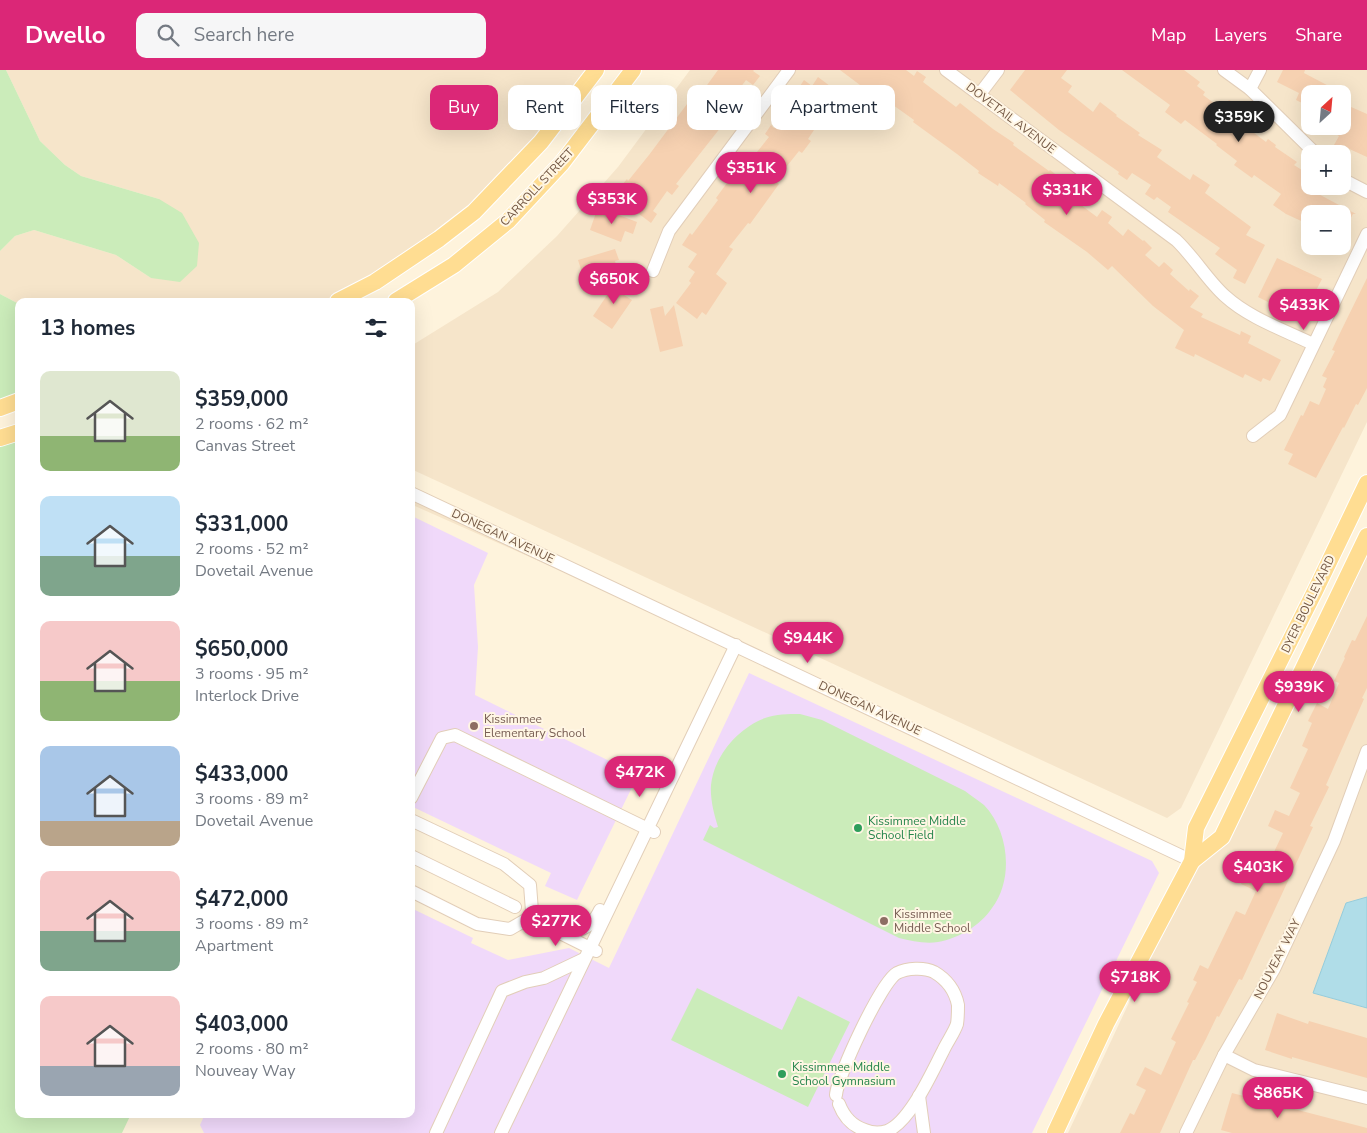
<!DOCTYPE html>
<meta charset="utf-8">
<style>
:root{--surface:#fff;--page:#f6f6f7;--text:#1f2937;--muted:#747a83;--accent:#db2777}
body{margin:0;font-family:"Nunito Sans",sans-serif;background:var(--page);color:var(--text);height:100vh;display:flex;flex-direction:column;font-size:19px;white-space:nowrap}
*{box-sizing:border-box;margin:0}
p{font-size:16px;color:var(--muted)}
.icon{flex:none;width:28px;height:28px;fill:none;stroke:currentColor;stroke-width:2;stroke-linecap:round;stroke-linejoin:round}
.map{position:relative;flex:1;overflow:hidden}
.details{position:absolute;left:15px;top:228px;width:400px;height:820px;display:flex;flex-direction:column;background:var(--surface);border-radius:10px;box-shadow:0 5px 20px #0002}
.details>*{flex:none}
.guide{position:absolute;left:430px;top:15px;width:475px;height:45px;display:flex;gap:10px}
.needle{width:32px;rotate:26deg}
.controls{position:absolute;left:1301px;top:15px;display:grid;gap:10px}
.controls a{display:grid;place-items:center;width:50px;height:50px;border-radius:10px;background:var(--surface);box-shadow:0 5px 20px #0002;font-size:25px}
.price{position:absolute;translate:-50% -42px;padding:0 11px;border-radius:18px;background:var(--accent);color:#fff;font-size:16px;line-height:32px;filter:drop-shadow(0 1px 2px #0008)}
.price::after{content:'';position:absolute;left:50%;top:30px;width:15px;height:11px;margin-left:-8px;background:inherit;clip-path:polygon(0 0,100% 0,50% 100%)}
.price.current{background:#222;color:#fff}
ul{padding:0;list-style:none}
li{display:flex;align-items:center;gap:15px;height:125px;padding:0 25px}
li span{display:grid;place-items:center;flex:none;width:140px;height:100px;border-radius:10px;color:#555}
li>.icon{margin-inline-start:auto}
span .icon{width:60px;height:60px;fill:#fffc;stroke-width:1}
li b{font-size:21px}
h2{display:flex;justify-content:space-between;align-items:center;height:60px;padding:0 25px;font-size:21px}
.pill{padding:0 18px;border-radius:10px;background:var(--surface);box-shadow:0 5px 20px #0002;font-size:18px;line-height:45px}
.pill.current{background:var(--accent);color:#fff}
header{display:flex;align-items:center;gap:30px;box-sizing:border-box;height:70px;padding:0 25px;background:var(--accent);color:#fff}
header strong{font-size:24px}
nav{display:flex;gap:28px;margin-inline-start:auto;font-size:18px}
.search{width:350px;height:45px;background:var(--page);display:flex;align-items:center;gap:12px;box-sizing:border-box;padding:0 18px;border-radius:10px;color:var(--muted);font-size:19px}
.map>svg:first-child{display:block}
</style>
<header>
<strong>Dwello</strong>
<div class="search"><svg class="icon" aria-label="search" viewBox="0 0 24 24"><circle cx="10" cy="10" r="6"/><path d="M15 15l6 6"/></svg>Search here</div>
<nav><a>Map</a><a>Layers</a><a>Share</a></nav>
</header>
<div class="map">
<svg width="1367" height="1063" viewBox="0 0 1367 1063">
<rect width="100%" height="100%" fill="#fef3dc"/>
<!-- residential -->
<g fill="#f6e5ca" fill-rule="evenodd">
<path d="M6,0H588L536,68L470,137L373,207L323,231H19V234L0,224V181L15,166L34,160L116,185L151,208L159,129L81,106L65,95L40,71Z"/>
<path d="M690,0H1367V352L1181,738L1167,748L411,399V276L498,222L557,166L618,97ZM1310,24H1342V56H1310ZM1310,84H1342V116H1310ZM1310,144H1342V176H1310Z"/>
<path d="M411,430L557,499L415,436L411,434Z"/>
<path d="M1367,479V827L1346,833L1313,923L1367,938V1063H1068L1171,843L1198,797Z"/>
</g>
<!-- education -->
<g fill="#f0d9fa">
<path d="M414,447L488,483L474,515L478,577L475,625L638,705L577,830L545,816L551,803L411,736V452Z"/>
<path d="M749,603L1152,791L1159,803L1032,1063H204L200,1055L205,1044H411V838L473,868L471,873L508,890L569,878L609,898Z"/>
</g>
<!-- green -->
<g fill="#cbecba">
<path d="M0,0H6L40,71L65,95L81,106L159,129L182,143L199,173L197,196L180,212L151,208L116,185L34,160L15,166L0,181Z"/>
<path d="M0,224L19,234V325L0,331Z"/>
<path d="M19,369V1044H131L122,1063H0V374Z"/>
<path d="M800,644L822,650L965,721C971,726 978,730 984,735C1009,761 1014,809 992,838C980,856 959,868 938,872C925,874 912,871 899,868L703,770L710,755L714,758L718,757C714,744 710,729 711,715C714,686 738,658 765,648C776,644 788,644 800,644Z"/>
<path d="M697,918L782,960L798,926L850,952L808,1037L671,970Z"/>
</g>
<!-- water -->
<path fill="#b0dde8" stroke="#95ccdb" d="M1367,827V938L1313,923L1346,833Z"/>
<!-- building -->
<g fill="#f6d1b1">
<path d="M718,0H754L753,1L760,6L753,15L746,10L729,33L736,38L676,114L679,116L672,125L667,121L653,141L657,144L651,153L614,125L627,109L628,111L649,85L690,30L694,33Z"/>
<path d="M840,0H906L914,6L917,1L926,7L923,12L956,37L960,33L993,59L1014,73L1013,75L1049,101L1050,100L1083,125L1077,132L1097,147L1102,140L1112,147L1108,153L1123,166L1128,159L1143,171L1144,170L1152,178L1145,185L1159,197L1164,192L1173,200L1170,204L1189,221L1190,219L1199,226L1190,237L1203,244L1201,247L1240,265L1241,261L1251,266L1248,273L1281,290L1270,311L1263,308L1261,312L1245,304L1243,308L1195,284L1194,287L1175,278L1184,260L1153,236L1112,196L1108,200L1087,182L1044,152L1045,150L1025,134L1026,133L999,113L998,116L978,103L979,101L957,84L913,52L914,50L886,30L884,33Z"/>
<path d="M1025,0H1067L1061,8L1072,16L1068,22L1093,42L1100,32L1117,45L1116,46L1140,63L1138,65L1162,80L1157,87L1190,110L1193,104L1210,115L1205,123L1251,157L1246,165L1265,175L1245,214L1233,208L1237,200L1215,184L1220,178L1168,142L1171,137L1157,127L1154,130L1145,124L1151,115L1132,103L1127,110L1118,104L1119,102L1059,60L1010,20Z"/>
<path d="M1122,0H1184L1200,12L1197,16L1205,22L1203,25L1222,39L1229,30L1237,35L1236,37L1251,48L1245,56L1266,72L1268,69L1276,75L1275,77L1297,92L1294,95L1308,104L1304,109L1310,113L1311,116L1309,119L1356,144H1353L1342,164V144H1310V155L1286,144L1273,135L1281,124L1254,105L1252,108L1234,95L1237,91L1216,75L1217,74L1185,50L1181,54L1165,42L1170,35Z"/>
<path d="M1283,0H1305L1304,3L1344,24H1310V37L1296,30L1299,23L1277,12Z"/>
<path d="M818,7L846,28L832,47L824,41L813,55L816,57L808,69L811,71L802,83L799,81L775,111L779,114L750,154L748,153L729,177L733,179L716,204L727,213L706,245L702,242L697,249L676,233L691,213L689,211L695,202L688,197L697,184L682,175L690,163L692,165L718,130L716,128L738,98L746,104L756,90L753,87L769,67L765,64L771,55L774,58L800,24L796,22L804,10L812,16Z"/>
<path d="M1342,33L1367,44V87L1345,77L1344,79L1334,75L1339,66L1320,56H1342Z"/>
<path d="M598,137L637,152L633,164L625,161L621,172L590,160Z"/>
<path d="M615,179L619,190L615,191L618,202L585,212L578,190Z"/>
<path d="M1277,188L1322,209L1306,240L1274,225L1270,233L1258,227Z"/>
<path d="M1367,208V318L1358,335L1356,334L1344,358L1343,357L1316,408L1288,394L1293,384L1284,380L1301,345L1303,346L1310,331L1319,335L1326,319L1323,317L1327,308L1322,306L1335,281L1332,280L1340,263Z"/>
<path d="M618,209L629,217L624,225L632,230L612,259L593,246Z"/>
<path d="M674,235L683,276L660,282L650,239L663,236L665,246Z"/>
<path d="M1367,546V618L1362,628L1364,629L1326,715L1329,717L1310,756L1313,757L1242,910L1239,909L1219,947L1217,946L1206,969L1195,990H1193L1160,1063H1120L1130,1043L1134,1045L1146,1020L1136,1015L1145,997L1161,1005L1176,972L1171,969L1189,933L1187,932L1197,912L1193,910L1200,895L1208,899L1236,841L1245,845L1256,821L1241,814L1248,799L1263,806L1274,782L1283,763L1268,756L1275,740L1289,746L1300,723L1290,718L1308,679L1302,676L1312,653L1308,651L1317,633L1328,639L1339,613L1334,611L1345,588L1344,587L1352,570L1355,571Z"/>
<path d="M1277,943L1308,954L1309,951L1367,968V1008L1292,987V989L1265,980Z"/>
<path d="M1232,1023L1367,1058V1063H1232L1221,1060Z"/>
</g>
<g fill="none" stroke-linecap="round" stroke-linejoin="round">
<defs>
<g id="minor">
<path d="M946,0L1176,170C1194,187 1208,211 1225,226C1249,248 1284,260 1313,274"/>
<path d="M1224,0L1250,19L1316,84"/>
<path d="M1250,19L1260,0"/>
<path d="M979,25L998,0"/>
<path d="M1342,109L1367,122"/>
<path d="M653,201L669,161L789,0"/>
<path d="M1253,366L1280,345L1367,164"/>
<path d="M411,423L1192,791"/>
<path d="M411,728L442,668L455,665L654,762"/>
<path d="M411,750L504,794L530,815L532,841L529,848L510,859L477,854L411,821"/>
<path d="M411,786L515,837"/>
<path d="M532,841C557,854 583,876 600,840"/>
<path d="M558,862L596,881"/>
<path d="M1224,985L1254,1000L1367,1028"/>
<path d="M836,1025C837,1007 881,912 897,903C907,898 924,897 934,902C946,909 955,920 958,935C958,940 958,948 957,954C954,963 947,972 943,981C932,1002 910,1052 887,1061C880,1063 872,1063 865,1060C852,1056 844,1047 839,1034"/>
<path d="M919,1026L924,1063"/>
<path d="M436,1063L502,921L525,912L544,908L584,889"/>
<path d="M501,1063L736,575"/>
<path d="M1186,1063L1224,985L1274,899L1334,771L1367,681"/>
</g>
<g id="major">
<path d="M338,231L375,212L439,169L474,142L541,72L596,0"/>
<path d="M396,231L454,195L508,151L562,93L633,0"/>
<path d="M0,338L19,331"/>
<path d="M0,368L19,362"/>
<path d="M1192,791L1222,767L1367,466"/>
<path d="M1055,1063L1106,954L1192,791L1196,758L1315,521L1367,413"/>
</g>
</defs>
<!-- minor casing -->
<use href="#minor" stroke="#e2ceb8" stroke-width="14"/>
<!-- major casing -->
<use href="#major" stroke="#fff" stroke-width="18"/>
<!-- minor -->
<use href="#minor" stroke="#fff" stroke-width="12"/>
<!-- major -->
<use href="#major" stroke="#ffdd92" stroke-width="16"/>
</g>
<!-- markers -->
<g fill="#8d6e63" stroke="#fff6e4" stroke-width="2">
<circle cx="474" cy="656" r="5"/>
<circle cx="884" cy="851" r="5"/>
</g>
<g fill="#2e9e5b" stroke="#fff6e4" stroke-width="2">
<circle cx="858" cy="758" r="5"/>
<circle cx="782" cy="1004" r="5"/>
</g>
<g text-anchor="middle" stroke-width="4" stroke-linejoin="round" paint-order="stroke">
<!-- street labels -->
<g font-size="12" fill="#745844" stroke="#fff6e4">
<text transform="translate(1011 48) rotate(37)" y="4">DOVETAIL AVENUE</text>
<text transform="translate(537 117) rotate(-47)" y="4">CARROLL STREET</text>
<text transform="translate(503 466) rotate(25)" y="4">DONEGAN AVENUE</text>
<text transform="translate(1308 534) rotate(-64)" y="4">DYER BOULEVARD</text>
<text transform="translate(870 638) rotate(25)" y="4">DONEGAN AVENUE</text>
<text transform="translate(1277 889) rotate(-63)" y="4">NOUVEAY WAY</text>
</g>
<!-- education labels -->
<g font-size="12" fill="#785e54" stroke="#fff6e4" text-anchor="start">
<text x="484" y="653">Kissimmee<tspan x="484" dy="14">Elementary School</tspan></text>
<text x="894" y="848">Kissimmee<tspan x="894" dy="14">Middle School</tspan></text>
</g>
<!-- leisure labels -->
<g font-size="12" fill="#27864d" stroke="#fff6e4" text-anchor="start">
<text x="868" y="755">Kissimmee Middle<tspan x="868" dy="14">School Field</tspan></text>
<text x="792" y="1001">Kissimmee Middle<tspan x="792" dy="14">School Gymnasium</tspan></text>
</g>
</g>
</svg>
<div class="controls">
<a><svg class="needle" viewBox="-14 -14 28 28"><path d="M0-13l5 13h-10z" fill="#e53935"/><path d="M0 13l5-13h-10z" fill="#747a83"/></svg></a>
<a>+</a>
<a>−</a>
</div>
<b class="price current" style="left:1239px;top:73px">$359K</b>
<b class="price" style="left:751px;top:124px">$351K</b>
<b class="price" style="left:1067px;top:146px">$331K</b>
<b class="price" style="left:612px;top:155px">$353K</b>
<b class="price" style="left:614px;top:235px">$650K</b>
<b class="price" style="left:1304px;top:261px">$433K</b>
<b class="price" style="left:808px;top:594px">$944K</b>
<b class="price" style="left:1299px;top:643px">$939K</b>
<b class="price" style="left:640px;top:728px">$472K</b>
<b class="price" style="left:1258px;top:823px">$403K</b>
<b class="price" style="left:556px;top:877px">$277K</b>
<b class="price" style="left:1135px;top:933px">$718K</b>
<b class="price" style="left:1278px;top:1049px">$865K</b>
<div class="guide">
<a class="pill current">Buy</a>
<a class="pill">Rent</a>
<a class="pill">Filters</a>
<a class="pill">New</a>
<a class="pill">Apartment</a>
</div>
<section class="details">
<h2>13 homes<svg class="icon" aria-label="filters" viewBox="0 0 24 24"><path d="M4 7h16M4 17h16"/><circle cx="9" cy="7" r="2"/><circle cx="15" cy="17" r="2"/></svg></h2>
<ul>
<li><span style="background:linear-gradient(#dfe7d0 65%,#8fb573 0)"><svg class="icon" aria-label="home" viewBox="0 0 24 24"><path d="M3 11l9-7 9 7M6 9v11h12V9"/></svg></span><div><b>$359,000</b><p>2 rooms · 62 m²</p><p>Canvas Street</p></div></li>
<li><span style="background:linear-gradient(#bfe0f5 60%,#7fa58c 0)"><svg class="icon" aria-label="home" viewBox="0 0 24 24"><path d="M3 11l9-7 9 7M6 9v11h12V9"/></svg></span><div><b>$331,000</b><p>2 rooms · 52 m²</p><p>Dovetail Avenue</p></div></li>
<li><span style="background:linear-gradient(#f6c9c9 60%,#8fb573 0)"><svg class="icon" aria-label="home" viewBox="0 0 24 24"><path d="M3 11l9-7 9 7M6 9v11h12V9"/></svg></span><div><b>$650,000</b><p>3 rooms · 95 m²</p><p>Interlock Drive</p></div></li>
<li><span style="background:linear-gradient(#a9c7e8 75%,#b9a48a 0)"><svg class="icon" aria-label="home" viewBox="0 0 24 24"><path d="M3 11l9-7 9 7M6 9v11h12V9"/></svg></span><div><b>$433,000</b><p>3 rooms · 89 m²</p><p>Dovetail Avenue</p></div></li>
<li><span style="background:linear-gradient(#f6c9c9 60%,#7fa58c 0)"><svg class="icon" aria-label="home" viewBox="0 0 24 24"><path d="M3 11l9-7 9 7M6 9v11h12V9"/></svg></span><div><b>$472,000</b><p>3 rooms · 89 m²</p><p>Apartment</p></div></li>
<li><span style="background:linear-gradient(#f6c9c9 70%,#9aa5b1 0)"><svg class="icon" aria-label="home" viewBox="0 0 24 24"><path d="M3 11l9-7 9 7M6 9v11h12V9"/></svg></span><div><b>$403,000</b><p>2 rooms · 80 m²</p><p>Nouveay Way</p></div></li>
</ul>
</section>
</div>
